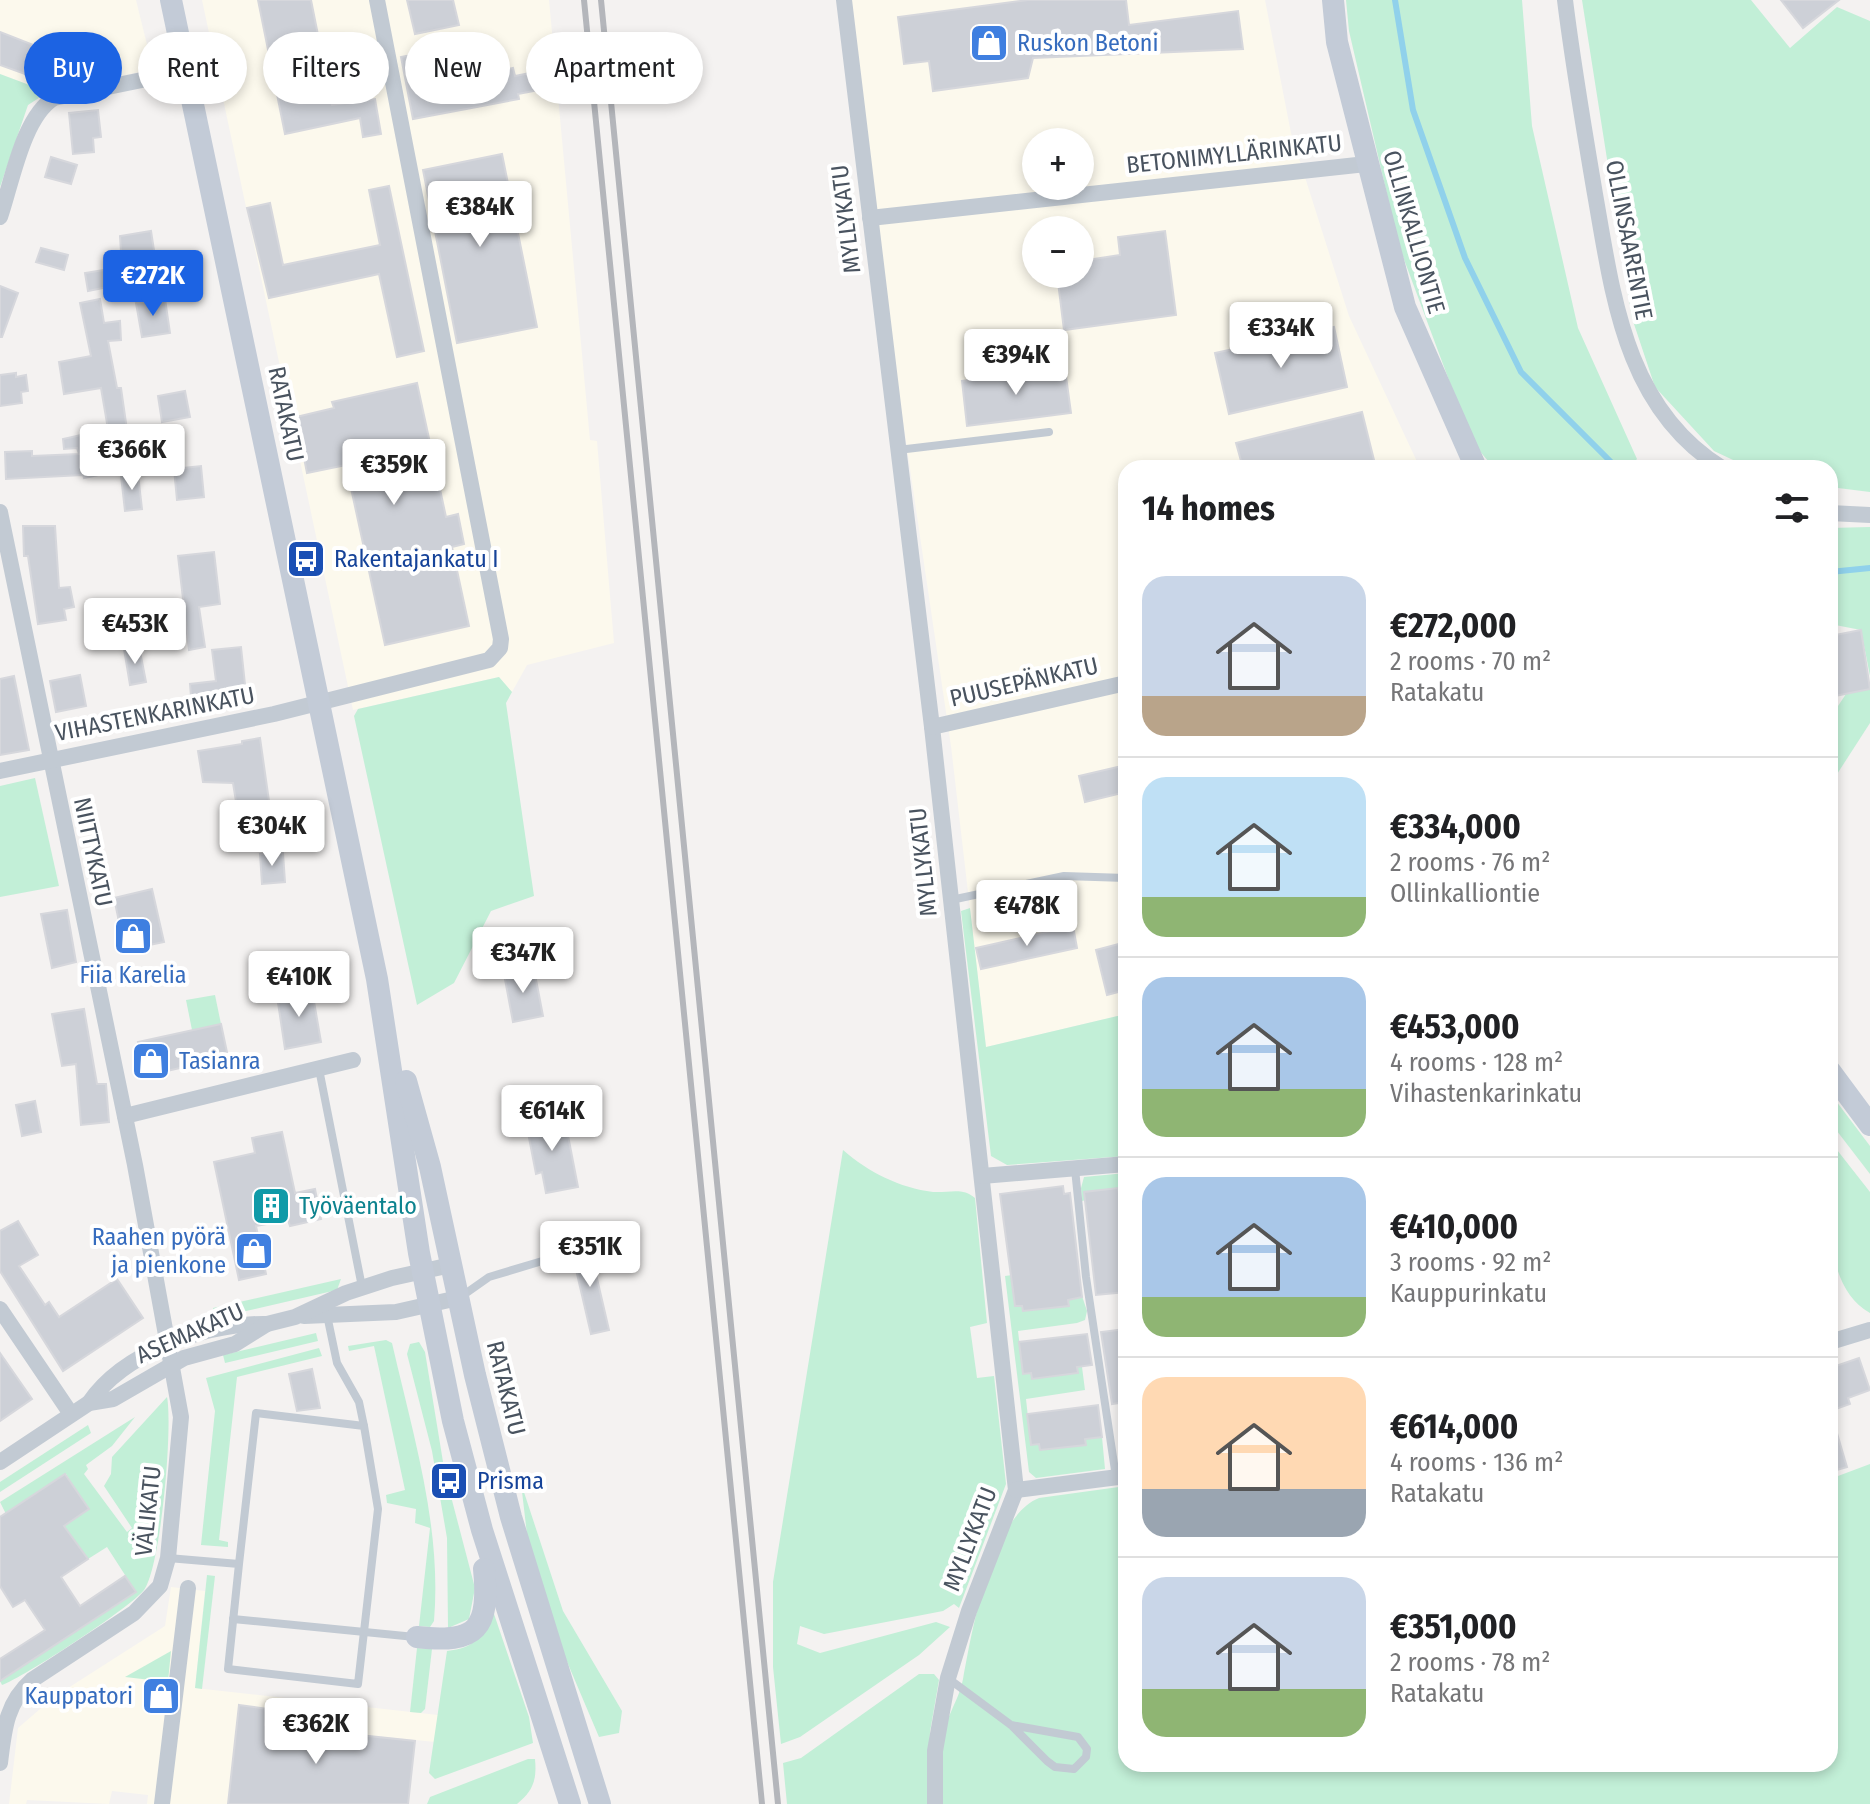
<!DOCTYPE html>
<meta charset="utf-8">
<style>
:root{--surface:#fff;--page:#f6f6f6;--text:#202124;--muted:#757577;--line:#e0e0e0;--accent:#1c63e3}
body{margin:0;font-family:"Fira Sans Condensed",sans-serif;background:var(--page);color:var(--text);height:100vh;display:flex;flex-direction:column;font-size:30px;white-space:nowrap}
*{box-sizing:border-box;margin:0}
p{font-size:26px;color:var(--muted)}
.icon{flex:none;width:44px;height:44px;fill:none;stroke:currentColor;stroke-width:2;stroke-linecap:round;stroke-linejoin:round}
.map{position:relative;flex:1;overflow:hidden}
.sheet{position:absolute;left:1118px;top:460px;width:720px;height:1312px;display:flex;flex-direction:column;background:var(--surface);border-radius:24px;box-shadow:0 4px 12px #0003}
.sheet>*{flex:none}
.banner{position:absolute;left:24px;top:32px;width:760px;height:72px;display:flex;gap:16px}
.buttons{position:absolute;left:1022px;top:128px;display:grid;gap:16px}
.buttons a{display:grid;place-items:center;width:72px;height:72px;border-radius:50%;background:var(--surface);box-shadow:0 4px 12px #0003;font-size:40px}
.price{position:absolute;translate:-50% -68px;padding:0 18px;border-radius:8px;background:#fff;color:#222;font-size:26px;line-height:52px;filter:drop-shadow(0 2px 4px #0008)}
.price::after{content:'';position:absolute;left:50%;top:48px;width:24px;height:18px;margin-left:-12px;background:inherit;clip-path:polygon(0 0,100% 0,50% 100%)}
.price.on{background:var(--accent);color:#fff}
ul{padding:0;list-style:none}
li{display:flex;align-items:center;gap:24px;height:200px;padding:0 24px}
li+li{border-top:2px solid var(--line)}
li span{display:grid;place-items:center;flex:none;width:224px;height:160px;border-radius:24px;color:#555}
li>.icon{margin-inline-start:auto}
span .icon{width:96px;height:96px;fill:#fffc;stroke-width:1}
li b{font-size:34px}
h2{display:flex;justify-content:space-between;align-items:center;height:96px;padding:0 24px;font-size:34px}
.pill{padding:0 28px;border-radius:36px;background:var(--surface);box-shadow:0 4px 12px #0003;font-size:28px;line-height:72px}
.pill.on{background:var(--accent);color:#fff}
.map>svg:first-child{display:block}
</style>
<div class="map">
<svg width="1870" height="1804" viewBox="0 0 1870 1804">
<rect width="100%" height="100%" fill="#f4f2f1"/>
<!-- commercial -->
<g fill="#fcf9ed" fill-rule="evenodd">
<path d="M0,0H136L153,69L48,92L0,74Z"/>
<path d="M202,0H549L590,440L597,441L614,643L527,665L512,692L499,677L353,710Z"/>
<path d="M846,0H1265L1291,133L1349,316L1420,468H1126V1014L986,1047L951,746L866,171ZM1036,142H1080V186H1036ZM1036,230H1080V274H1036Z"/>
<path d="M171,1587L205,1591L195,1688L438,1715L435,1742L265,1725L267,1709L228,1804H147L148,1795L112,1791L109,1804L27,1800L26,1804H9L18,1728L54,1697L165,1626Z"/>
</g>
<!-- green -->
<g fill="#c2efd7">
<path d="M1346,0H1522L1532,126L1578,328L1637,459L1629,468H1494L1472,442L1399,246L1349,31Z"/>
<path d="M1582,0H1751L1790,48L1837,7L1870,21V492L1830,487V468H1750L1714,451L1655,387L1632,318Z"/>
<path d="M0,74L48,92L28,105L0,187Z"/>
<path d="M1870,527V676L1861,630L1830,624V528Z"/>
<path d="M499,677L512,692L506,703L534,896L491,911L454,983L417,1005L354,716L358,709Z"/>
<path d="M1870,689V723L1830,785V718L1846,694Z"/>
<path d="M35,778L59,886L0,897V786Z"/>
<path d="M970,908L986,1047L1126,1014V1069L1121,1072L1119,1084L1126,1156L1007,1165L991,1156L961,911Z"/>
<path d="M215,995L221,1024L192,1030L186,1000Z"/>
<path d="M1830,1093L1870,1146V1174L1830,1122Z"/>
<path d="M1830,1141L1870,1192V1313C1818,1284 1830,1192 1830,1141Z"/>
<path d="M843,1150C868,1172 900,1188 933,1192C949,1193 963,1187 975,1198L987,1323L970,1327L977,1378L994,1376L1006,1484L959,1608L954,1604L943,1611L824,1634L800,1626L797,1644L820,1653L936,1622L950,1627L919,1655L800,1737L781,1744L773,1667V1582Z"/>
<path d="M1126,1173V1199L1120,1198L1118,1188L1086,1192V1200L1082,1201L1081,1188L1084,1177Z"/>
<path d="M1012,1275L1015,1306H1022L1023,1311L1068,1306V1300L1082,1296L1087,1311L1085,1320L1077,1323L1018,1331L1023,1373H1031L1032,1379L1077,1373V1367H1082L1085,1390L1026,1399L1031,1445L1039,1444L1040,1450L1085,1445V1439L1102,1437L1105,1469L1036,1478L1029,1472L1005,1276Z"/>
<path d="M341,1279L337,1290L216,1318L213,1308Z"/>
<path d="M316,1333L318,1341L225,1363L223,1355Z"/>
<path d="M386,1340L392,1343C413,1435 442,1527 434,1621L430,1627L419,1626L430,1528L415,1523L416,1509L387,1503L386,1495L405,1490L374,1346L349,1351L348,1346Z"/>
<path d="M419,1342L425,1352L445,1474L441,1476L443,1486L448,1485L475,1588L469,1619L448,1628L447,1538L432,1451L407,1354L410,1344Z"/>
<path d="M319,1348L322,1356L237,1377L219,1540L228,1542V1547L201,1545L215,1411L206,1378Z"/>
<path d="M167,1397C173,1426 161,1567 144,1590C131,1607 23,1678 2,1685L0,1681L136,1592L107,1547L88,1559L80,1548L28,1549L88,1509L66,1474L6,1514L0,1502L135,1417L112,1446L86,1465L88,1469L84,1474L127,1532L132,1528L104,1486L111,1474L112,1457Z"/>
<path d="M88,1425L91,1433L0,1492V1482Z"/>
<path d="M1870,1464V1804H942C942,1784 940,1763 942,1742C944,1719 959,1701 963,1679C972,1631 991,1517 1039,1498L1126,1486V1764H1830V1479Z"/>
<path d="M521,1483L563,1611L622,1711L619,1733L599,1737L554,1631L528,1543Z"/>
<path d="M207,1575L215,1576L202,1689L195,1688Z"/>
<path d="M493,1611L529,1717L533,1743L435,1779L429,1773L447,1651C475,1648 482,1637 493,1611Z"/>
<path d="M417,1648L432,1649L425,1709L421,1713L410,1712Z"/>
<path d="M171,1651L168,1682L125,1677Z"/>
<path d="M919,1674H934L939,1680L930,1732L927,1804H787L783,1763L801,1758Z"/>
<path d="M528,1759H535C537,1780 533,1791 517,1804H427L430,1797Z"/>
</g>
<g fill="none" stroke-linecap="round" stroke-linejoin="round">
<!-- stream -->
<g stroke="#90d1eb" stroke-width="6">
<path d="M1395,0L1413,110L1465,258L1521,372L1617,468"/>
<path d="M1830,572L1870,568"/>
</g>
</g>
<!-- building -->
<g fill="#cdd0d7" stroke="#d6d7dc" stroke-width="2">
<path d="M258,0H311L332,105L375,99L381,134L363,137L360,118L285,134Z"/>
<path d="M407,0H453L459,25L415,34Z"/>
<path d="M1028,0H1126L1129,25L1238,11L1243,49L1033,58L1028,78L933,91L929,61L904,64L898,17Z"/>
<path d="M1781,0H1839L1803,28Z"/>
<path d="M0,32L36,46L25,74L0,65Z"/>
<path d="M431,51L437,82L513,68L515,76L540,71L544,89L518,94L519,99L413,119L401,57Z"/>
<path d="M98,110L101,137L93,138L94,152L73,154L69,113Z"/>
<path d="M502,154L537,327L457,343L423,170Z"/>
<path d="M51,157L77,165L71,184L45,177Z"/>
<path d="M389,186L424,351L397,357L379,274L269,298L247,208L270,203L283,265L380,245L369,190Z"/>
<path d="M151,231L156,263L122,268L120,236Z"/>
<path d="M1165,231L1176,315L1064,330L1057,274H1080V261L1120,255L1118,237Z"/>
<path d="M41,248L68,255L64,270L36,262Z"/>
<path d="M110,269L113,286L88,291L85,273Z"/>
<path d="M0,286L18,293L2,337H0Z"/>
<path d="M100,299L104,323L120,321L121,340L108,341L117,388H121L129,444L97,446L103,474L84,478L83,475L6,479L5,452L32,451V456L79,454L77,448L64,449L63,439L108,429L101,388L64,394L59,362L91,356L80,303Z"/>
<path d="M165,299L170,333L142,337L136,303Z"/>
<path d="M1334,327L1347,387L1229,414L1215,353Z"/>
<path d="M1065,369L1071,413L967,426L962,381Z"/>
<path d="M16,373V377L26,375L28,391L21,392L22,403L0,406V375Z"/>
<path d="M417,383L446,517L458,514L464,544L452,547L469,626L385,645L346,465L307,473L296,417L334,408L332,402Z"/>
<path d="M185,391L190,417L162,422L158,396Z"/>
<path d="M1362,412L1376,468H1243L1236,443Z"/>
<path d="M201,466L204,497L177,500L174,469Z"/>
<path d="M138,474L142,509L125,511L121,476Z"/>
<path d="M23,526H55L59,588L70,587L74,607L64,609L66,620L38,624L28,556H24Z"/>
<path d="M214,552L220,604L199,607L205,647L189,650L178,556Z"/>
<path d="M1861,630L1870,689L1830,697V636Z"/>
<path d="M139,646L146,682L130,685L124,649Z"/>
<path d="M241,647L247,703L192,709L190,684L216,681L212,650Z"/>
<path d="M80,675L86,706L56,712L50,681Z"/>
<path d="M14,676L29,750L0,755V679Z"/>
<path d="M260,738L271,815L239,820L233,783L203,782L198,751L242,744V741Z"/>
<path d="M1126,765V792L1085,802L1079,776Z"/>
<path d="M283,853L285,882L262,884L260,854Z"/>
<path d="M152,889L164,942L125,950L114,898Z"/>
<path d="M67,910L76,962L52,968L41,914Z"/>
<path d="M1073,926L1077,948L981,969L976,948Z"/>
<path d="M1126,942V990L1107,995L1096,950Z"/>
<path d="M534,969L543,1016L513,1022L504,974Z"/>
<path d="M312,990L321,1042L285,1049L277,996Z"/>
<path d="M84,1009L97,1084H106L109,1122L81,1125L76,1064L62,1066L52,1014Z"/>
<path d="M221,1024L228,1057L145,1076L138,1042Z"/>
<path d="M35,1101L41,1132L22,1136L16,1105Z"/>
<path d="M564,1115L578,1187L546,1193L542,1172L536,1174L526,1122Z"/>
<path d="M282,1132L295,1193L315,1189L321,1219L290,1226L288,1220L256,1226L266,1274L239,1280L214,1162L255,1153L252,1138Z"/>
<path d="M1063,1186L1064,1194L1070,1193L1082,1297L1068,1300L1069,1306L1023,1311L1022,1306H1015L1000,1194Z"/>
<path d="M1118,1188L1120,1198H1126V1292L1096,1295L1084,1192Z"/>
<path d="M18,1221L38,1255L19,1266L45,1305L49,1302L59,1317L117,1279L143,1318L63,1371L0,1271V1231Z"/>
<path d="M589,1244L609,1330L591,1334L571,1248Z"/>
<path d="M1126,1329V1402L1112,1404L1101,1332Z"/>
<path d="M1087,1334L1092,1365L1077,1367L1078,1373L1032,1379L1031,1373L1023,1374L1019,1342Z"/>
<path d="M0,1353L32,1399L0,1421Z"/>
<path d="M1859,1358L1870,1390L1848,1398L1850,1404L1830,1411V1368Z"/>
<path d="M312,1369L320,1408L297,1411L289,1374Z"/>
<path d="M1098,1405L1102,1437L1085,1439L1086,1445L1040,1450L1039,1444L1031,1445L1027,1414Z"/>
<path d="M1834,1423L1847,1467L1830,1472V1424Z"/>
<path d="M65,1474L89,1509L64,1526L88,1559L61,1577L80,1606L125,1576L136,1592L0,1681V1659L45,1630L25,1600L13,1607L0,1586V1517Z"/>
<path d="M239,1705L268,1709L265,1725L415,1741L408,1804H228Z"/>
</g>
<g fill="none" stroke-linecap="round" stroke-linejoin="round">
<!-- lane -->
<g stroke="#c2cad3" stroke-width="8">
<path d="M898,450L1049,432"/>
<path d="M951,900L1064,876L1126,878"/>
<path d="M319,1069L362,1287"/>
<path d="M1075,1169L1086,1277L1116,1477"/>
<path d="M462,1296L489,1277L549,1259"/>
<path d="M327,1315L337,1363L359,1402L364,1426"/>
<path d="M168,1558L239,1564L228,1669L358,1684L378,1509L364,1426L256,1413L239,1564"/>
<path d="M233,1619L415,1637"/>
<path d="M949,1679L1011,1725L1047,1761L1055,1767L1074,1769L1086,1757L1087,1749L1078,1737L1011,1725"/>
</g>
<!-- street -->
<g stroke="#c2cad3" stroke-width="16">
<path d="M844,0L932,727L1016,1490L969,1611L948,1678L935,1751V1804"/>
<path d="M1565,0C1573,65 1584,129 1595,194C1613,296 1625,408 1722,468"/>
<path d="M0,217C12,182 23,117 54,98L186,71"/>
<path d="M870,218L1366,164"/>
<path d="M0,512L135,1165L181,1417L168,1558L160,1586L134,1613L32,1680C6,1703 4,1730 0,1763"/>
<path d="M1830,513L1870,515"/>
<path d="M932,727L1126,683"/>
<path d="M0,771L274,714L489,660L500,648L501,639L377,0"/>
<path d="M125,1116L353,1060"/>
<path d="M982,1176L1126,1164"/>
<path d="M0,1309L71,1414"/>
<path d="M304,1316L396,1312L458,1298"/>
<path d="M1830,1342L1870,1330"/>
<path d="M89,1403C124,1352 206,1323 267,1324"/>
<path d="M0,1462L89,1403L113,1399L184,1358L235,1344L267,1324L295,1317L346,1293L392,1278L451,1265"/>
<path d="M1016,1490L1126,1476"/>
<path d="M162,1804L188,1588"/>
</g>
<!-- secondary -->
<g stroke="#c3cbd7" stroke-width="22">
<path d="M171,0L377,979L419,1253L453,1421L482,1530L570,1804"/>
<path d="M1333,0L1337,42L1405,307L1476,468"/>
<path d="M1830,1071L1870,1125"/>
<path d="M406,1081L430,1167L475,1375L511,1517L600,1804"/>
<path d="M417,1637C477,1644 490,1629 484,1569"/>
</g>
<!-- rail -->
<g stroke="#b4b6bb" stroke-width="6">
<path d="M584,0L762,1804"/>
<path d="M601,0L778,1804"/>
</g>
</g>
<!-- icons -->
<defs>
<symbol id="shop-square" viewBox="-11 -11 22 22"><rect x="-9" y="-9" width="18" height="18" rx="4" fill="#3f7fe0" stroke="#fff"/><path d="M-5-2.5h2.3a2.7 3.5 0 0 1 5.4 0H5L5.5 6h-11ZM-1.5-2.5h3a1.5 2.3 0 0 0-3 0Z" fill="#fff"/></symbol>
<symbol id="bus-square" viewBox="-11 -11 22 22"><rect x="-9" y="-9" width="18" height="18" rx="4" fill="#1a4fb4" stroke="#fff"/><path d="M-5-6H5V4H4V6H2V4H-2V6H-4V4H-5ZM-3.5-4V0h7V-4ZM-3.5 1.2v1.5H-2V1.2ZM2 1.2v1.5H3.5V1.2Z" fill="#fff"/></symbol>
<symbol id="building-square" viewBox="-11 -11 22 22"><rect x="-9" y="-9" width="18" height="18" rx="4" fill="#0f9aa8" stroke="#fff"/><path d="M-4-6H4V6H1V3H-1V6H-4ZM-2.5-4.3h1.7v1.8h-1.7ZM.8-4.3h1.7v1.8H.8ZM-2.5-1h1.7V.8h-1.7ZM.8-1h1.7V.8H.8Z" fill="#fff"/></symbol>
</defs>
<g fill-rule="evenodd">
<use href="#shop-square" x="967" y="21" width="44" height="44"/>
<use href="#bus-square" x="284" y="537" width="44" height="44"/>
<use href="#shop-square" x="111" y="914" width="44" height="44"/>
<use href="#shop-square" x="129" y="1039" width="44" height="44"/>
<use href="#building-square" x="249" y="1184" width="44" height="44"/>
<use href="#shop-square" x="232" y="1229" width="44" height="44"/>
<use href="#bus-square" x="427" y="1459" width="44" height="44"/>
<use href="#shop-square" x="139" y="1674" width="44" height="44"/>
</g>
<g text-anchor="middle" stroke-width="8" stroke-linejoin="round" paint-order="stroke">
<!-- shop labels -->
<g font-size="24" fill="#366cbe" stroke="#fff" text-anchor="start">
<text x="1017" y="51">Ruskon Betoni</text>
<text x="133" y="983" text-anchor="middle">Fiia Karelia</text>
<text x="179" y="1069">Tasianra</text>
<text x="226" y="1245" text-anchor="end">Raahen pyörä<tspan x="226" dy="28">ja pienkone</tspan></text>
<text x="133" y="1704" text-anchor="end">Kauppatori</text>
</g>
<!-- street labels -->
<g font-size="24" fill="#49535f" stroke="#fff">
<text transform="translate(1234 154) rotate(-6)" y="8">BETONIMYLLÄRINKATU</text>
<text transform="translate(846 219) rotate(-97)" y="8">MYLLYKATU</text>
<text transform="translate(1414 232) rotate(74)" y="8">OLLINKALLIONTIE</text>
<text transform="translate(1629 240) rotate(79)" y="8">OLLINSAARENTIE</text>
<text transform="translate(286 414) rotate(78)" y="8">RATAKATU</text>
<text transform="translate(1024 682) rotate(-13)" y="8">PUUSEPÄNKATU</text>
<text transform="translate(155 714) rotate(-11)" y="8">VIHASTENKARINKATU</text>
<text transform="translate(93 852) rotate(78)" y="8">NIITTYKATU</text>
<text transform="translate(923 862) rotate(-96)" y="8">MYLLYKATU</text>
<text transform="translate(190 1333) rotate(-24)" y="8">ASEMAKATU</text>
<text transform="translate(506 1388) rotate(76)" y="8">RATAKATU</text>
<text transform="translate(148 1511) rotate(-84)" y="8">VÄLIKATU</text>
<text transform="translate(970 1539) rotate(-69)" y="8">MYLLYKATU</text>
</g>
<!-- transit labels -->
<g font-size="24" fill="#164399" stroke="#fff" text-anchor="start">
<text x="334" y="567">Rakentajankatu I</text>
<text x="477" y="1489">Prisma</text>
</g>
<!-- culture labels -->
<g font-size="24" fill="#0d838f" stroke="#fff" text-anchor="start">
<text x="299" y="1214">Työväentalo</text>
</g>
</g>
</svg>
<div class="buttons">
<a>+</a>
<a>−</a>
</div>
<b class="price" style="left:480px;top:249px">€384K</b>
<b class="price on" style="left:153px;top:318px">€272K</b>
<b class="price" style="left:1281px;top:370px">€334K</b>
<b class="price" style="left:1016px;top:397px">€394K</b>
<b class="price" style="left:132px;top:492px">€366K</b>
<b class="price" style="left:394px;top:507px">€359K</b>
<b class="price" style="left:135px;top:666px">€453K</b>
<b class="price" style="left:272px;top:868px">€304K</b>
<b class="price" style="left:1027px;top:948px">€478K</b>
<b class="price" style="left:523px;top:995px">€347K</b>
<b class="price" style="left:299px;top:1019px">€410K</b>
<b class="price" style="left:552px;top:1153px">€614K</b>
<b class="price" style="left:590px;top:1289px">€351K</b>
<b class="price" style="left:316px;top:1766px">€362K</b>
<div class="banner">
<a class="pill on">Buy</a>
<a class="pill">Rent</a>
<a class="pill">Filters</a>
<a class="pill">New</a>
<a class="pill">Apartment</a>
</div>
<section class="sheet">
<h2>14 homes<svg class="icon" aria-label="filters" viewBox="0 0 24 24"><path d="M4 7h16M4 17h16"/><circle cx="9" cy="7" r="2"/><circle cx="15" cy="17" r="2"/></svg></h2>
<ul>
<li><span style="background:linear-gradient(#c9d6e8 75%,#b9a48a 0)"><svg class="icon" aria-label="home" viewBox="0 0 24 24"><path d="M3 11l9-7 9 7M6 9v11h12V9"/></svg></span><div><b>€272,000</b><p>2 rooms · 70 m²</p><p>Ratakatu</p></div></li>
<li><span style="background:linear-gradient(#bfe0f5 75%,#8fb573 0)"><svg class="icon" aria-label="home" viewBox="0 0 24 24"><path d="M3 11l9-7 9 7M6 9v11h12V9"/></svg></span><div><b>€334,000</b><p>2 rooms · 76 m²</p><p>Ollinkalliontie</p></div></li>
<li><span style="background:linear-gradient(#a9c7e8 70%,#8fb573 0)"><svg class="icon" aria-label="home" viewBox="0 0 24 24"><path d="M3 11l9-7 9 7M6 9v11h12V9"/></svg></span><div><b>€453,000</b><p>4 rooms · 128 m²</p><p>Vihastenkarinkatu</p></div></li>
<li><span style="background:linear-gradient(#a9c7e8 75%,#8fb573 0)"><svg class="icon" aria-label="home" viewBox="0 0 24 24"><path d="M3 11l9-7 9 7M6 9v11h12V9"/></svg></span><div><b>€410,000</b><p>3 rooms · 92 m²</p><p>Kauppurinkatu</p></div></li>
<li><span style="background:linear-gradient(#ffd9b3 70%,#9aa5b1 0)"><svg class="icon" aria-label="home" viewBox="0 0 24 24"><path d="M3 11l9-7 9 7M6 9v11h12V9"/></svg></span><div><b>€614,000</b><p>4 rooms · 136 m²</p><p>Ratakatu</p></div></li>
<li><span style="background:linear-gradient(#c9d6e8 70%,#8fb573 0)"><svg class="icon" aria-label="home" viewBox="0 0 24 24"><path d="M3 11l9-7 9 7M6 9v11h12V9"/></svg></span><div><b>€351,000</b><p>2 rooms · 78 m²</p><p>Ratakatu</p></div></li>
</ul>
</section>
</div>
